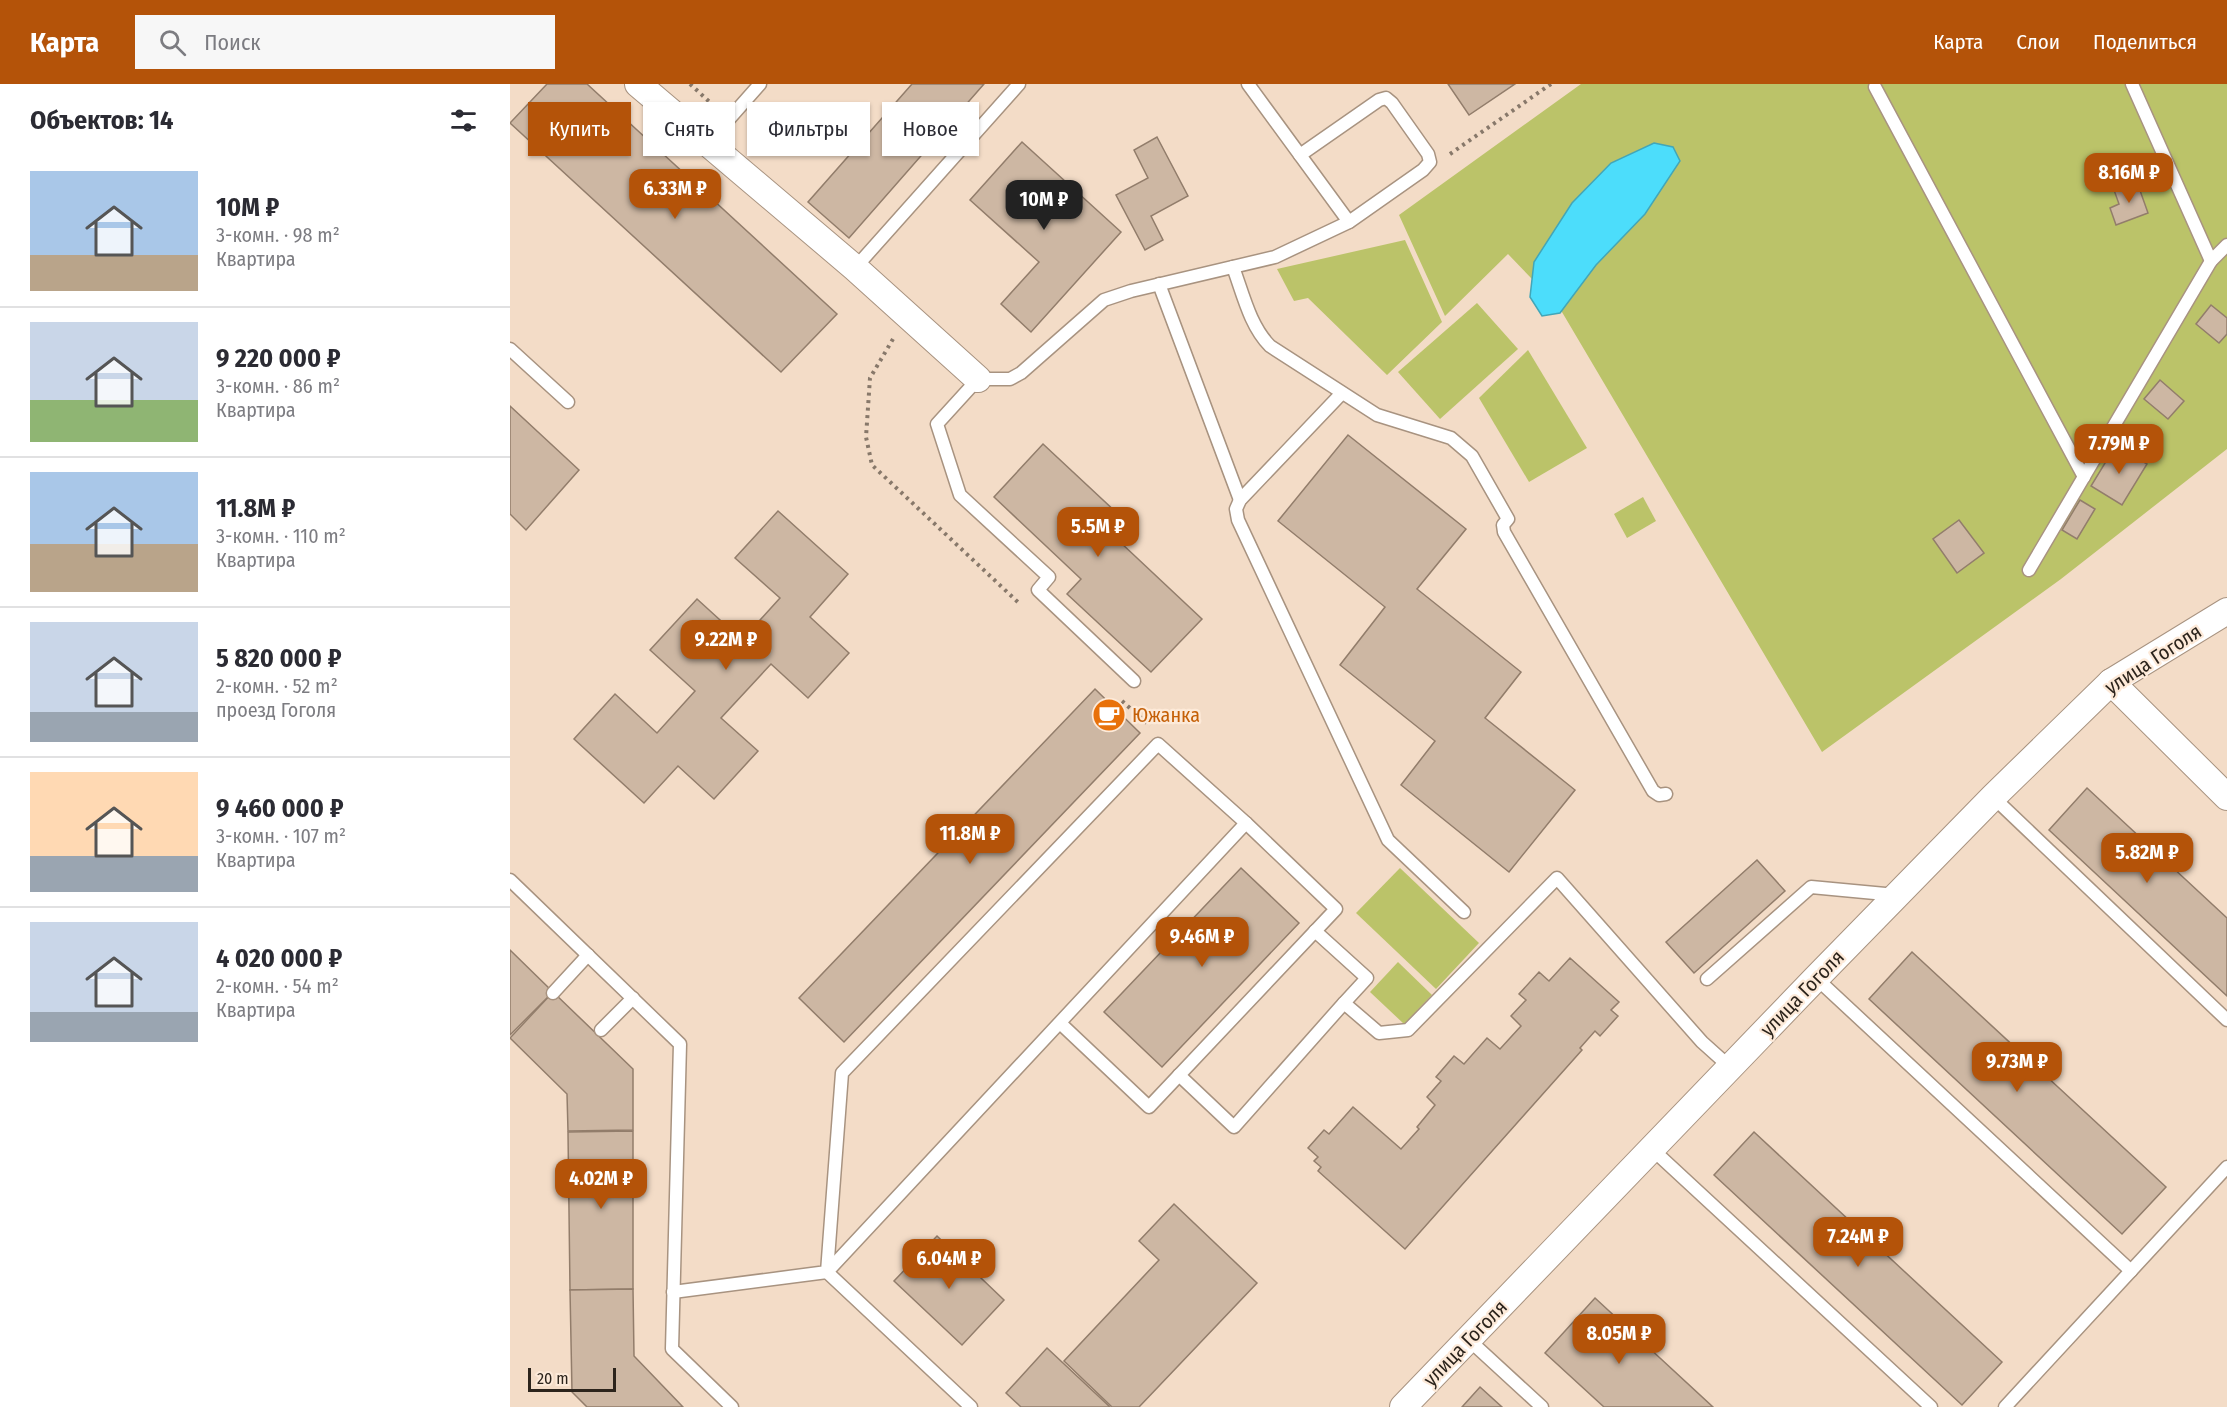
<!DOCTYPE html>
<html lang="ru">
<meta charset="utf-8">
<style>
:root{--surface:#fff;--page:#f7f7f7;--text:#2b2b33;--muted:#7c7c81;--line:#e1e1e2;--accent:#b45309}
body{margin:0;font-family:"Fira Sans Condensed",sans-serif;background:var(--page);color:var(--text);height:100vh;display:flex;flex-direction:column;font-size:22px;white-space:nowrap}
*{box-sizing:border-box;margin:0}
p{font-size:20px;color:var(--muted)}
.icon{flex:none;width:33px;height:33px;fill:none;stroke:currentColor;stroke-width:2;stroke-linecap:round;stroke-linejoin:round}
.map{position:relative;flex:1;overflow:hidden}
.panel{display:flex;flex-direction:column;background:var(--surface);width:510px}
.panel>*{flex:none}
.guide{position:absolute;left:18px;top:18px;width:570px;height:54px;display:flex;gap:12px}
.scale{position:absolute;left:18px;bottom:15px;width:88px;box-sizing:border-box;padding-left:6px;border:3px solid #2c241c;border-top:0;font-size:16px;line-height:21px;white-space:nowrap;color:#2c241c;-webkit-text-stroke:4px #fdead9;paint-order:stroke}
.price{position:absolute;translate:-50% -51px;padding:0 14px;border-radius:12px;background:var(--accent);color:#fff;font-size:20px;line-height:39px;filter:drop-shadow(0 2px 3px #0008)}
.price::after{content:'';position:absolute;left:50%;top:36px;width:18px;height:14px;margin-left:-9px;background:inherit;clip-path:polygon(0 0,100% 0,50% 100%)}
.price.current{background:#222;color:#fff}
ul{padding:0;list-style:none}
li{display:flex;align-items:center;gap:18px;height:150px;padding:0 30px}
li+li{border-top:2px solid var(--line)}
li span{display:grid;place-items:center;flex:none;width:168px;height:120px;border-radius:0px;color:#555}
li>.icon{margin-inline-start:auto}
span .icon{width:72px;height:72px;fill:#fffc;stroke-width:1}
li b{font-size:26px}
h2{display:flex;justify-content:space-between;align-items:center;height:72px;padding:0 30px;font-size:26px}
.pill{padding:0 21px;border-radius:0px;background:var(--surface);box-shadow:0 2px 4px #0004;font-size:21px;line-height:54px}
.pill.current{background:var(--accent);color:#fff}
header{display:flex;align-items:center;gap:36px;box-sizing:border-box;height:84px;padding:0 30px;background:var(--accent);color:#fff}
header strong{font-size:28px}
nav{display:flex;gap:33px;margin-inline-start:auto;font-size:21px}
.search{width:420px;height:54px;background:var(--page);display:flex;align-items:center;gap:15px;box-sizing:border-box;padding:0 21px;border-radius:0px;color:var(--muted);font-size:22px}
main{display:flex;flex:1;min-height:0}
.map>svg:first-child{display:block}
</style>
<header>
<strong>Карта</strong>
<div class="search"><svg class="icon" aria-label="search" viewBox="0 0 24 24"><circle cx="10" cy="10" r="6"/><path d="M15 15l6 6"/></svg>Поиск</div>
<nav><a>Карта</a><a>Слои</a><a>Поделиться</a></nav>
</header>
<main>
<section class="panel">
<h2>Объектов: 14<svg class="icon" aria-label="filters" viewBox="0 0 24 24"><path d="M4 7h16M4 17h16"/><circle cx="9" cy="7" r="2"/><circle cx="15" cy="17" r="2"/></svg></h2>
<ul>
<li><span style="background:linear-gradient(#a9c7e8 70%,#b9a48a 0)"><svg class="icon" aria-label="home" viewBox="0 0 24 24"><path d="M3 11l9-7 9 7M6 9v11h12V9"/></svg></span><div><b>10M ₽</b><p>3-комн. · 98 m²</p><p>Квартира</p></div></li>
<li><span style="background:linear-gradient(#c9d6e8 65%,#8fb573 0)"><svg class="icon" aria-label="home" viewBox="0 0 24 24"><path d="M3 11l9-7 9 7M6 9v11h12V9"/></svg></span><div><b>9 220 000 ₽</b><p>3-комн. · 86 m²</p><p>Квартира</p></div></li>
<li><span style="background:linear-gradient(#a9c7e8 60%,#b9a48a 0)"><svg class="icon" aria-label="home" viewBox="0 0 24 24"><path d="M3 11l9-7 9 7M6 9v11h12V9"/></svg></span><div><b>11.8M ₽</b><p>3-комн. · 110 m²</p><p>Квартира</p></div></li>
<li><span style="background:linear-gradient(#c9d6e8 75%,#9aa5b1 0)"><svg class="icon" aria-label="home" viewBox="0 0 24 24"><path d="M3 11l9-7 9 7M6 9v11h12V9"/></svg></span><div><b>5 820 000 ₽</b><p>2-комн. · 52 m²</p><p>проезд Гоголя</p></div></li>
<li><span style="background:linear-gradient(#ffd9b3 70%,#9aa5b1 0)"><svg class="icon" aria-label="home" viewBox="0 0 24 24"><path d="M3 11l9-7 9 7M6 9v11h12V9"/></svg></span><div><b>9 460 000 ₽</b><p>3-комн. · 107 m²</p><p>Квартира</p></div></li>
<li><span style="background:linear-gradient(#c9d6e8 75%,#9aa5b1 0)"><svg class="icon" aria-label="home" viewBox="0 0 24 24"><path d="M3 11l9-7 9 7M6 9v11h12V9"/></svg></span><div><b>4 020 000 ₽</b><p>2-комн. · 54 m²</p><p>Квартира</p></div></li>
</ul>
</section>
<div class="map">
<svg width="1717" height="1323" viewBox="0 0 1717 1323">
<rect width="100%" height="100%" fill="#f3dcc7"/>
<!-- green -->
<g fill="#bbc369">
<path d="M1071,0H1717V365L1551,495L1312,668L1049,223L998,170L935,232L889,131Z"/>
<path d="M895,156L932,238L877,291L798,214L784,217L767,185Z"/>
<path d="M967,219L1008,265L930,335L888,288Z"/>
<path d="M1018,266L1077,364L1019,398L969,314Z"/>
<path d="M1133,413L1146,437L1117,454L1104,430Z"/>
<path d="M890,784L969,859L926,905L846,829Z"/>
<path d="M888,878L922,911L894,940L860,908Z"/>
</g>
<!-- water -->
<path fill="#4cddfb" stroke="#42a6b8" stroke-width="1.5" d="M1144,59L1163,63L1170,77L1135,130L1086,181L1050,229L1032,232L1020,213L1024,178L1062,119L1101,79Z"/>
<!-- building -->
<g fill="#cdb7a3" stroke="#927d6b" stroke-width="1.5">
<path d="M37,0H77L327,230L271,288L0,39Z"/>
<path d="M402,0H474L339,154L298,118Z"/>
<path d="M938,0H1005L959,31Z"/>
<path d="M647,53L678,112L641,132L653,156L635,166L606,111L638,94L624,66Z"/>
<path d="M512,58L611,148L521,248L491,220L529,178L460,116Z"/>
<path d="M1627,98L1638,129L1606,141L1600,124L1609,120L1604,106Z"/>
<path d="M1701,221L1717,234V250L1709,259L1686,240Z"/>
<path d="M1650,296L1674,317L1658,335L1634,315Z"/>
<path d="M0,322L69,386L16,446L0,430Z"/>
<path d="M838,351L956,445L907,505L1011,588L975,634L1065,706L999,788L891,701L925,657L830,581L875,523L768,437Z"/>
<path d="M533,360L623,444L610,458L692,535L641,588L557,510L571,495L484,413Z"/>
<path d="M1606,361L1637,380L1612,421L1581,402Z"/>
<path d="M1570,416L1585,425L1567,455L1552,446Z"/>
<path d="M268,427L338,490L300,533L339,569L298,614L261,580L211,634L248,667L204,715L168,682L134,719L64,655L105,610L147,649L185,607L140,566L187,515L232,556L270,514L225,474Z"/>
<path d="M1449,436L1474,469L1447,489L1423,455Z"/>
<path d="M585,605L630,649L334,958L289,914Z"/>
<path d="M1577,704L1717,834V912L1539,746Z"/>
<path d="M1247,776L1275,807L1184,889L1156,858Z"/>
<path d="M731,784L789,839L652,983L594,928Z"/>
<path d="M0,866L43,908L0,951Z"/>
<path d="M1402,868L1656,1103L1612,1150L1359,915Z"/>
<path d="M1060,874L1109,918L1101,926L1108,932L1090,952L1085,947L1070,964L1072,966L895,1165L808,1087L811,1083L804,1077L808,1073L798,1064L814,1046L819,1050L843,1023L891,1065L909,1045L907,1043L925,1021L917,1013L931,997L926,993L944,972L954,980L977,954L990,965L1011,942L1001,932L1016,916L1009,910L1029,888L1039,897Z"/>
<path d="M43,908L123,985V1046L58,1047L57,1010L0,954Z"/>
<path d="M123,1047V1205L60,1206L58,1048Z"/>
<path d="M1244,1048L1492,1278L1452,1321L1204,1091Z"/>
<path d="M664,1120L747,1199L629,1323H602L554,1277L649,1176L629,1157Z"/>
<path d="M427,1152L494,1216L452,1261L384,1197Z"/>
<path d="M123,1205L124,1272L173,1323H77L62,1308L60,1206Z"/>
<path d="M1085,1214L1203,1323H1094L1035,1269Z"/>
<path d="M537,1264L600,1323H511L496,1309Z"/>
<path d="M970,1303L992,1323H952Z"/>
</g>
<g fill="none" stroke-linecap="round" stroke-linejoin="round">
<defs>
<g id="service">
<path d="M738,0L839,138"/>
<path d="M1622,0L1701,177"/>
<path d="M1365,3L1574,393"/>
<path d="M197,60L250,0"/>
<path d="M723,183C733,210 740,242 760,262L867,331L941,354L962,372L998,435L993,441L994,448L1143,707L1149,711L1156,710"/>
<path d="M345,184L509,0"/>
<path d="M649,200L730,416"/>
<path d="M0,265L58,318"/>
<path d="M832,309L730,416L726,425L728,436L878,756L954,828"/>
<path d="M1519,486L1701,177L1717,161"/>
<path d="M624,597L528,506L539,493L450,411L427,340L468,295H500L511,289L594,216L621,207L765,173L839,138L913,86L920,78L918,70L882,19L876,14L869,16L790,71"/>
<path d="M1483,713L1717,936"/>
<path d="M0,796L170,960L162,1265L222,1323"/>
<path d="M805,847L857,894L834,919"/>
<path d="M1306,894L1621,1187"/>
<path d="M1197,895L1301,803L1386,811"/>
<path d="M43,909L78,871"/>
<path d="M91,946L123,914"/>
<path d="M669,991L724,1043L834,919L869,949L898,946L1047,794L1192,958L1221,984"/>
<path d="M1142,1065L1421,1323"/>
<path d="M163,1208L317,1188L332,989L648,660L736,739"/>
<path d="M958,1255L1032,1323"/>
<path d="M461,1323L317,1188L736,739L826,825L639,1023L550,939"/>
<path d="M1495,1323L1717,1083"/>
</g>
<g id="minor">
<path d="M128,0L345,184L468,295"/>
<path d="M1601,598L1717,713"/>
<path d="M893,1323L1306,894L1483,713L1601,598L1717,527"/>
</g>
</defs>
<!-- service casing -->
<use href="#service" stroke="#a89380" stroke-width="15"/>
<!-- minor casing -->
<use href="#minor" stroke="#a89380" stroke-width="28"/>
<!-- path -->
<g stroke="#87786a" stroke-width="4" stroke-dasharray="3 4.5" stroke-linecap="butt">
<path d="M180,0L204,22"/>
<path d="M940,70L1041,0"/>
<path d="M383,255L360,294L356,353L362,381L511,521"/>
<path d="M612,617L640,642"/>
</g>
<!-- service -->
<use href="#service" stroke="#fff" stroke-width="12"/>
<!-- minor -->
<use href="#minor" stroke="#fff" stroke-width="26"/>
</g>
<!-- icons -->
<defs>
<symbol id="cafe-disc" viewBox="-11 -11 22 22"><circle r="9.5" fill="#e8710a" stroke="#fdead9"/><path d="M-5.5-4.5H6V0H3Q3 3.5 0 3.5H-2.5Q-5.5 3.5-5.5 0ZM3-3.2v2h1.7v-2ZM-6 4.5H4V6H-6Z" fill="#fff"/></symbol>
</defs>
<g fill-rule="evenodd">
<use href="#cafe-disc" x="580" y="612" width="38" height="38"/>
</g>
<g text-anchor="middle" stroke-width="4.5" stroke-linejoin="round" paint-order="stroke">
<!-- street labels -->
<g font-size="20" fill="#2c241c" stroke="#fdead9">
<text transform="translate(1643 575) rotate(-33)" y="7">улица Гоголя</text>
<text transform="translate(1292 909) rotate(-46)" y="7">улица Гоголя</text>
<text transform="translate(955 1259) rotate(-46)" y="7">улица Гоголя</text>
</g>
<!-- food labels -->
<g font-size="20" fill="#c56008" stroke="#fdead9" text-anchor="start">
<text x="622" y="638">Южанка</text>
</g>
</g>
</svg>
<div class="scale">20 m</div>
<b class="price" style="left:1619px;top:120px">8.16M ₽</b>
<b class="price" style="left:165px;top:136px">6.33M ₽</b>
<b class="price current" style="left:534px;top:147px">10M ₽</b>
<b class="price" style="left:1609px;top:391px">7.79M ₽</b>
<b class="price" style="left:588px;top:474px">5.5M ₽</b>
<b class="price" style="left:216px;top:587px">9.22M ₽</b>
<b class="price" style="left:460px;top:781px">11.8M ₽</b>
<b class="price" style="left:1637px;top:800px">5.82M ₽</b>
<b class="price" style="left:692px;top:884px">9.46M ₽</b>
<b class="price" style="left:1507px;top:1009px">9.73M ₽</b>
<b class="price" style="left:91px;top:1126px">4.02M ₽</b>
<b class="price" style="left:1348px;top:1184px">7.24M ₽</b>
<b class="price" style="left:439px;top:1206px">6.04M ₽</b>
<b class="price" style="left:1109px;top:1281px">8.05M ₽</b>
<div class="guide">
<a class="pill current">Купить</a>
<a class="pill">Снять</a>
<a class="pill">Фильтры</a>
<a class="pill">Новое</a>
</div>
</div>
</main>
